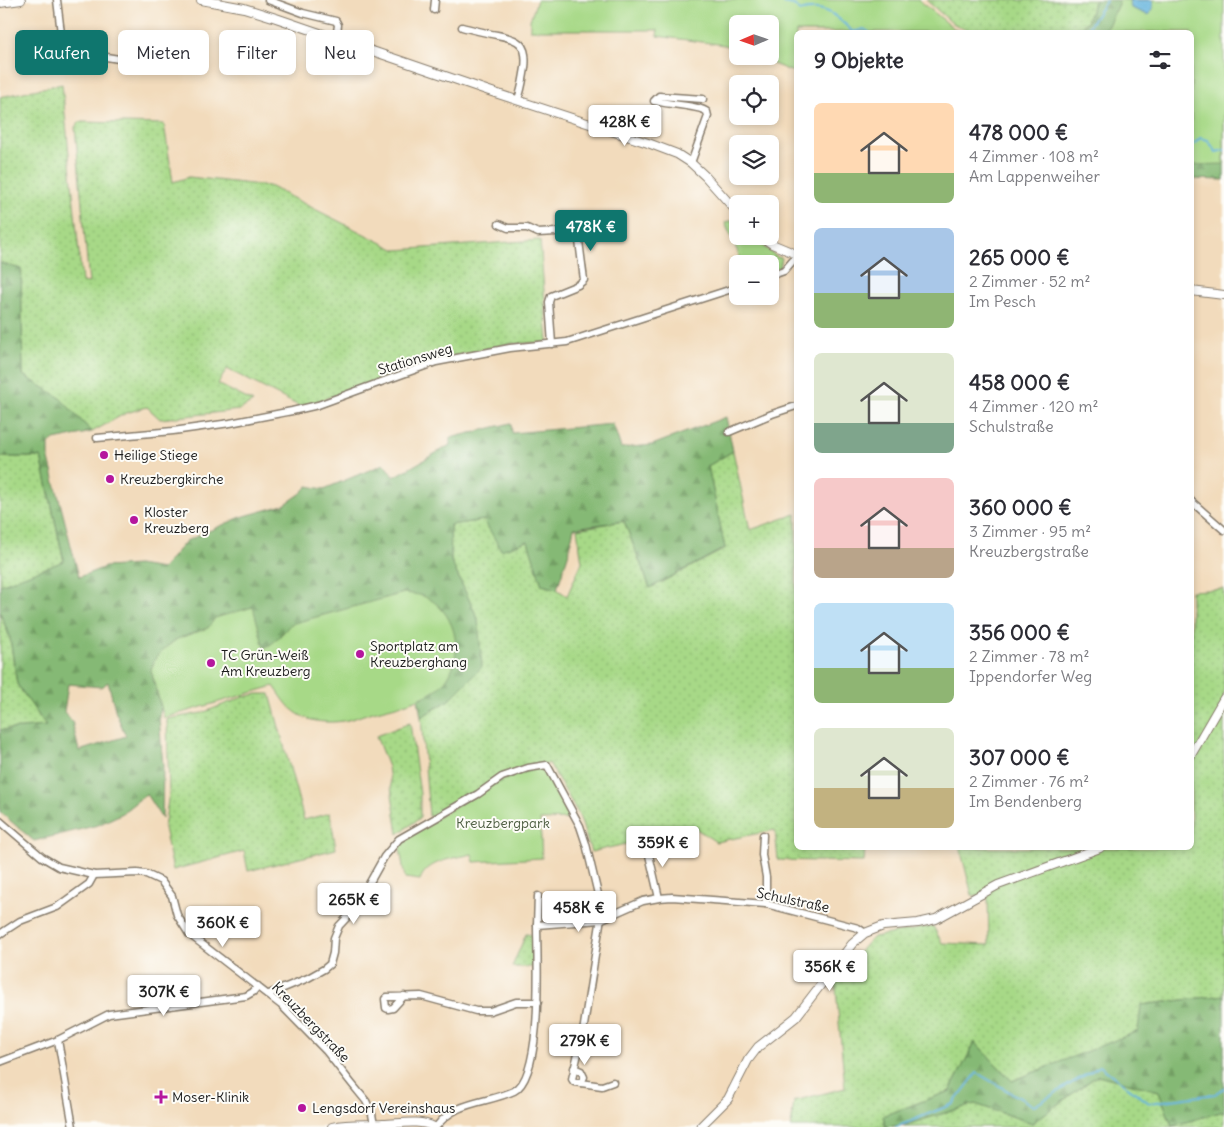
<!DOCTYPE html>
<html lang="de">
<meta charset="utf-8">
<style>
:root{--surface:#fff;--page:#f7f7f7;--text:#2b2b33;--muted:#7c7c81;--accent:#0f766e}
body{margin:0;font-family:Delius,sans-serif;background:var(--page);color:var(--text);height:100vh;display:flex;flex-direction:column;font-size:19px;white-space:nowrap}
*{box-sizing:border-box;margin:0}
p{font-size:16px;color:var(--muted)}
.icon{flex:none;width:28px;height:28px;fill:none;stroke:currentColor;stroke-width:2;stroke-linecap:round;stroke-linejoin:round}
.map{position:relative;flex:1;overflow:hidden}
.sheet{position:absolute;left:794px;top:30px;width:400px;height:820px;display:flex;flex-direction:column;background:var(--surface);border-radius:8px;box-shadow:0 2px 8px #0003}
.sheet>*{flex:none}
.top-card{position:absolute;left:15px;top:30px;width:475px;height:45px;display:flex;gap:10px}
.needle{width:32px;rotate:268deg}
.tools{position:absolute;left:729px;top:15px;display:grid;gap:10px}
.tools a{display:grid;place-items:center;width:50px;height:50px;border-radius:8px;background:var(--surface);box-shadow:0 2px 8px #0003;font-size:25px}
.price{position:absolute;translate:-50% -42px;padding:0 11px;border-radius:5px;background:#fff;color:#222;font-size:16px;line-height:32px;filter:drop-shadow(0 1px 2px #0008)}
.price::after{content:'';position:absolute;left:50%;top:30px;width:15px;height:11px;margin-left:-8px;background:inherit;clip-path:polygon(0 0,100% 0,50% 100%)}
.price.active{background:var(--accent);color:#fff}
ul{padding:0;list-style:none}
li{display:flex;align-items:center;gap:15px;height:125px;padding:0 20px}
li span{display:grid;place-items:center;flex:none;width:140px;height:100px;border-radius:8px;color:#555}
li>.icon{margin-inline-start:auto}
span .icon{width:60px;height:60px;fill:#fffc;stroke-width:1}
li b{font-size:21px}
h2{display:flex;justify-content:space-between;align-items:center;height:60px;padding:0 20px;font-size:21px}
.chip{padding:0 18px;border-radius:8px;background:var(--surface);box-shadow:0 2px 8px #0003;font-size:18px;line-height:45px}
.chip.active{background:var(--accent);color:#fff}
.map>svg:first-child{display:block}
</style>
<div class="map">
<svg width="1224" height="1127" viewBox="0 0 1224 1127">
<defs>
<pattern id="grass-dots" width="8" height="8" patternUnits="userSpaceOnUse" patternTransform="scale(1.25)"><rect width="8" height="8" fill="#a7d987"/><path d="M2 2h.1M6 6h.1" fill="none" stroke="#8fba74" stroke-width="1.8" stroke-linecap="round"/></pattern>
<pattern id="forest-firs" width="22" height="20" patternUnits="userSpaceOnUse" patternTransform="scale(1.25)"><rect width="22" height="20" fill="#85b974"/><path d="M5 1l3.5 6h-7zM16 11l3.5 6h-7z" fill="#729e64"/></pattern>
</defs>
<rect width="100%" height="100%" fill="#fdfcf7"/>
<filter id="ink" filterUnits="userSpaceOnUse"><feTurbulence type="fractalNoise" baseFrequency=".02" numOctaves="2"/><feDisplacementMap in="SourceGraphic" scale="10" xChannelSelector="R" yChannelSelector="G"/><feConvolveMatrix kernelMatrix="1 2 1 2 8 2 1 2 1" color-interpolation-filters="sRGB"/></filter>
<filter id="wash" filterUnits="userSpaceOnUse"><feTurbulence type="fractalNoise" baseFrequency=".0096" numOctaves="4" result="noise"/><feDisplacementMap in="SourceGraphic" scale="20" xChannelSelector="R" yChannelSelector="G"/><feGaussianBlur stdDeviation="1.12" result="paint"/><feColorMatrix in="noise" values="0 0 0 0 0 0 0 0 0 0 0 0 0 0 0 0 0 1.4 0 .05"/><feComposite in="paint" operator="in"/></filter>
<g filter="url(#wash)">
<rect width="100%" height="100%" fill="#f2dbbc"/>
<!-- grass -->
<g fill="url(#grass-dots)" stroke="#627a52">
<path d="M926,0H1095L1087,22L1073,32H970L951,22Z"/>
<path d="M62,84L82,282L89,283L75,127L79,122L164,124L173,182L189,177L269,186L396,250L540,240L548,342L507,344L436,360L301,407L227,369L218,384L253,402L239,410L160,419L147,407L126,413L92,432L59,398L23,375L21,270L0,263V97Z"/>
<path d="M733,451L750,530L796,514V848H865L864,862L778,860L775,830L716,842L695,828L591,852L579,815L549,763L477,793L432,817L429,816L421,717L448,701L478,619L451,561L450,525L484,520L528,540L542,585L557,589L567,596L582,562L577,529L624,521L650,588L725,549L708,466Z"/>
<path d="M0,457H41L64,562L0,585Z"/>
<path d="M1224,589V995L1142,1005L1139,1031L1012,1081L975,1042L950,1091L883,1116L886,1127H791L794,1101L845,1088L835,978L873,937L933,926L942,943L989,945L988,898L972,895L960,848H1191V591Z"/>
<path d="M0,612L10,638L17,684L46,726L0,730Z"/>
<path d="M257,694H270L304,820L330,813L336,849L248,871L244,851L173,870L164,828L169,793L167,719L202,713L243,697Z"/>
<path d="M410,723L420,794V818L398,834L388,767L376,736Z"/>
<path d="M526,934L533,935V967H512Z"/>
<path d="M1098,1075L1159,1091L1172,1126L1224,1111V1127H905V1125L975,1104L1032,1123Z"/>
</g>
<!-- forest -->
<g fill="url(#forest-firs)" stroke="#506a48" fill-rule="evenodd">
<path d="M1095,0H1120L1105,32H1073L1087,22Z"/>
<path d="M1191,101L1224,104V180L1191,179Z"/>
<path d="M0,263L21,269L23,375L59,397L92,432L54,440L49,444V459L79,577L105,567L138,565L162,569L186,541L241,517L284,505L300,494L308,486L324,489L384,464L394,477L450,445V438L511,423L512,433L613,424L621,448L652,445L726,417L733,451L708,466L725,548L650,588L624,521L574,528L568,555L557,589L542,585L528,541L501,550L484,520L450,525L451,561L478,619L482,667L448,701L421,717L418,699L436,689L447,617L441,608L424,597L404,593L291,624L280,635L275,644L263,648L208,628L177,639L164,649L156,657L151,670L161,708L159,717L163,766L162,819L146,794L121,814L98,825L34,841L0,812V730L46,726L17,684L10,638L0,612V585L64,561L41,457H0ZM108,682L116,713L126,736L79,751L72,721L64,712L68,684L102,687Z"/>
<path d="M1224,995V1111L1172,1126L1159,1091L1098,1075L1032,1123L975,1104L905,1125L886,1127L883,1116L950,1091L975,1042L1012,1081L1138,1031L1141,1005Z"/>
</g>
<!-- park -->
<g fill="#a7d987" stroke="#627a52">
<path d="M537,0H919L957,31L965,32H796V73L753,56H770V24H738L737,50L725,45L657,36L658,30H530V20Z"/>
<path d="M1120,0H1224V164L1191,165V32H1105Z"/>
<path d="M729,221H736L737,223L738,236H751L777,257L782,258L780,267L770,271V264H743L725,223Z"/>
<path d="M404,593C410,594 417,594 423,596C454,608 465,650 448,677C434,700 397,705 373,712C365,714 356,718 348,720C336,723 317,723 306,718C289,711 284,700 274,686L164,718L151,670L156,657L164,649L177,639L208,628L215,618L253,607L264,648C276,643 282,633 291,624Z"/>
<path d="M545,767L573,819L540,820L542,858L474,862L472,854C453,859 427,860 420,880L405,878L399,843L405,838C448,812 496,776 545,767Z"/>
</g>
<!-- water -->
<path fill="#63b3dd" stroke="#40687c" d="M1129,0H1153V9L1148,15L1131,8Z"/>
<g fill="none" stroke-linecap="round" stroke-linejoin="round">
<!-- stream -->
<g stroke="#63b3dd" stroke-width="2">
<path d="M781,0L783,3L794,5L800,11C824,3 837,16 853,32L864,29L869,32"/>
<path d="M1085,32L1106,1"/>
<path d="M1191,147L1200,138L1208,140L1216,152L1224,150"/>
<path d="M896,1127L953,1104L977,1073L1034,1106L1100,1066L1149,1103L1215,1094L1224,1088"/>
</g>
</g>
</g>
<g filter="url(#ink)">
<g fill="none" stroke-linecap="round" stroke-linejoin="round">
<defs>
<g id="minor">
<path d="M57,0L63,50L125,60H183L202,63"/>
<path d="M268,0L303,13L336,21L338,25L336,38"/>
<path d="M434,10L435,0"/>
<path d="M462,27C474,30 485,33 497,35C519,39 528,44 525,68C523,79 522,89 518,99"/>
<path d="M691,163L708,116L707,112C702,106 665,104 654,101L659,96L703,99"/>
<path d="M499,224L508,228H527L538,233L575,231L578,233L584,280L578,285L551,296L549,302L552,344"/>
<path d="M770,276L784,271L796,257"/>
<path d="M729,432L772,414L796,406"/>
<path d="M97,438L173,431L230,423L292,411L318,405L436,362L510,348L567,342L738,287"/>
<path d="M1191,501L1224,530"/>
<path d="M0,821L42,857L59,867L94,875L137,873L146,874L161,881L172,896L177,915L189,934L281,1005L326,1051L352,1084L366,1101L372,1114L374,1125"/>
<path d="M763,835L762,855L766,877V904"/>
<path d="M646,842L659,898"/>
<path d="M537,925L538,896"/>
<path d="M0,934L20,921L57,907L89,884L94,875"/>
<path d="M269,994L308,978L324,969L330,964L333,953L334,938L339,926L355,909L384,857L399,839L478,794L502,777L528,768L547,765L580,826L586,844L602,911L583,1032L572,1079L574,1082L602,1086L613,1082"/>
<path d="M404,996L393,1008L388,1009L386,1008L385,999L387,997L421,996L476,1011H490L516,1002H538"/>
<path d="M58,1040L109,1014L246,996L253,992L258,986"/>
<path d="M0,1062L58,1040L73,1127"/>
<path d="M574,1068L581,1071L584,1077L581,1083"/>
<path d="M436,1127C456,1100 486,1104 514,1091C544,1076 537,956 537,925L600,920L643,901L659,898L672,897L766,904L858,928L865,933"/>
</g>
<g id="tertiary">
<path d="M201,0L244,8L276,18L492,92L648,143L677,154L691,163L705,176L738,213"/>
<path d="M0,3L21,0"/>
<path d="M760,236L772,244L796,254"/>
<path d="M1191,291L1224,295"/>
<path d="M1191,755L1224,698"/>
<path d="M332,1127C349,1123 365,1125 383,1124C399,1124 419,1119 434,1127"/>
<path d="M700,1127L728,1099L748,1060L758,1047L796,1017L852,944L865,933L883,926L918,923L936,919L998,885L1100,848"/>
</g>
</defs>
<!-- minor casing -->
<use href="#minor" stroke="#877c6c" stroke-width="9"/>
<!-- tertiary casing -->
<use href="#tertiary" stroke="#877c6c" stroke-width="10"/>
<!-- minor -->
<use href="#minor" stroke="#fff" stroke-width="6"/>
<!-- tertiary -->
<use href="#tertiary" stroke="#fff" stroke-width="8"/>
</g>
</g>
<!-- markers -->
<g fill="#b5179e" stroke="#fdfcf7" stroke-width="2">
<circle cx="104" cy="455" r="5"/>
<circle cx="110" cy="479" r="5"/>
<circle cx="134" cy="520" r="5"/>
<circle cx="360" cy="654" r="5"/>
<circle cx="211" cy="663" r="5"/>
<path d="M158.5 1089.5h5v5h5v5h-5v5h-5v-5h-5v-5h5z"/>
<circle cx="302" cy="1108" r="5"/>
</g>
<g text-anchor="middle" stroke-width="4" stroke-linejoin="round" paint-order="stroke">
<!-- street labels -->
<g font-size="14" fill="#1c1c1c" stroke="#fdfcf7">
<text transform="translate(415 359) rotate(-17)" y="5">Stationsweg</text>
<text transform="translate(793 900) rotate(12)" y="5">Schulstraße</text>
<text transform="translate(311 1022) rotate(46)" y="5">Kreuzbergstraße</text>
</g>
<!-- poi labels -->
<g font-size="14" fill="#1c1c1c" stroke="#fdfcf7" text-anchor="start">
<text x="114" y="460">Heilige Stiege</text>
<text x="120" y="484">Kreuzbergkirche</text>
<text x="144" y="517">Kloster<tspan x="144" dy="16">Kreuzberg</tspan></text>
<text x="370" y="651">Sportplatz am<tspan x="370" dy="16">Kreuzberghang</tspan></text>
<text x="221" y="660">TC Grün-Weiß<tspan x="221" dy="16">Am Kreuzberg</tspan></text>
<text x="172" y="1102">Moser-Klinik</text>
<text x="312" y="1113">Lengsdorf Vereinshaus</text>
</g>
<!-- park labels -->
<g font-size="14" fill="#4d5e41" stroke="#fdfcf7">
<text x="503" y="828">Kreuzbergpark</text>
</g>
</g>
</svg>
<div class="tools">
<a><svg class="needle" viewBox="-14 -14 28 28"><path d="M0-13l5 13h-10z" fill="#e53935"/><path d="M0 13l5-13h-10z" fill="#7c7c81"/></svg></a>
<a><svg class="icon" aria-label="locate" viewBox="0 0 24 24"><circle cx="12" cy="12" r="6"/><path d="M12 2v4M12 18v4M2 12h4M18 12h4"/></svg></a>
<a><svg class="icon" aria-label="layers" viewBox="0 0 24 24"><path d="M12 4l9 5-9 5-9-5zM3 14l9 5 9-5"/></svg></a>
<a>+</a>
<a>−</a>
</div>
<b class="price" style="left:625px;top:147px">428K €</b>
<b class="price active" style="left:591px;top:252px">478K €</b>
<b class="price" style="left:663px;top:868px">359K €</b>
<b class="price" style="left:354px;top:925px">265K €</b>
<b class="price" style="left:579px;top:933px">458K €</b>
<b class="price" style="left:223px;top:948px">360K €</b>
<b class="price" style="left:830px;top:992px">356K €</b>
<b class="price" style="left:164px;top:1017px">307K €</b>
<b class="price" style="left:585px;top:1066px">279K €</b>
<div class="top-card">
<a class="chip active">Kaufen</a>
<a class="chip">Mieten</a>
<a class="chip">Filter</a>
<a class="chip">Neu</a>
</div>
<section class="sheet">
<h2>9 Objekte<svg class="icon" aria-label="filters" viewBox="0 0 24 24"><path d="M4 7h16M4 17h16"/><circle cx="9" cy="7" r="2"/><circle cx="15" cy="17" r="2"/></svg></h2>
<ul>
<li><span style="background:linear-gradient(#ffd9b3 70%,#8fb573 0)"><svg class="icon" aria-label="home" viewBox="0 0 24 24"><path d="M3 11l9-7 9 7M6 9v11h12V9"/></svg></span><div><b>478 000 €</b><p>4 Zimmer · 108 m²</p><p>Am Lappenweiher</p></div></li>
<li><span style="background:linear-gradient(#a9c7e8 65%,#8fb573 0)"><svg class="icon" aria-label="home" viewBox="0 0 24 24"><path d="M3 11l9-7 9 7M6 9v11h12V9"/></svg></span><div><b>265 000 €</b><p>2 Zimmer · 52 m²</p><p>Im Pesch</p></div></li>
<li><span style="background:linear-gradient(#dfe7d0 70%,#7fa58c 0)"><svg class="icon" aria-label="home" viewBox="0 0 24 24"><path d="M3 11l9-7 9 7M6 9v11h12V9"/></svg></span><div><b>458 000 €</b><p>4 Zimmer · 120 m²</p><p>Schulstraße</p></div></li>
<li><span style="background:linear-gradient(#f6c9c9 70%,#b9a48a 0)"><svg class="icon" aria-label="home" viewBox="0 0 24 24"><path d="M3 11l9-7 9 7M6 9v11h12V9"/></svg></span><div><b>360 000 €</b><p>3 Zimmer · 95 m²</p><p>Kreuzbergstraße</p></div></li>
<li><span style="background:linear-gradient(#bfe0f5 65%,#8fb573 0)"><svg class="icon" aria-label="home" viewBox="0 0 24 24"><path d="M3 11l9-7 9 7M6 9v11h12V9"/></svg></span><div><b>356 000 €</b><p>2 Zimmer · 78 m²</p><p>Ippendorfer Weg</p></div></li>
<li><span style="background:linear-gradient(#dfe7d0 60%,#c2b280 0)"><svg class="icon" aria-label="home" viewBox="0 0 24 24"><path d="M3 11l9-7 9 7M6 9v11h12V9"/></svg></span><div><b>307 000 €</b><p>2 Zimmer · 76 m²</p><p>Im Bendenberg</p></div></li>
</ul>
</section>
</div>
